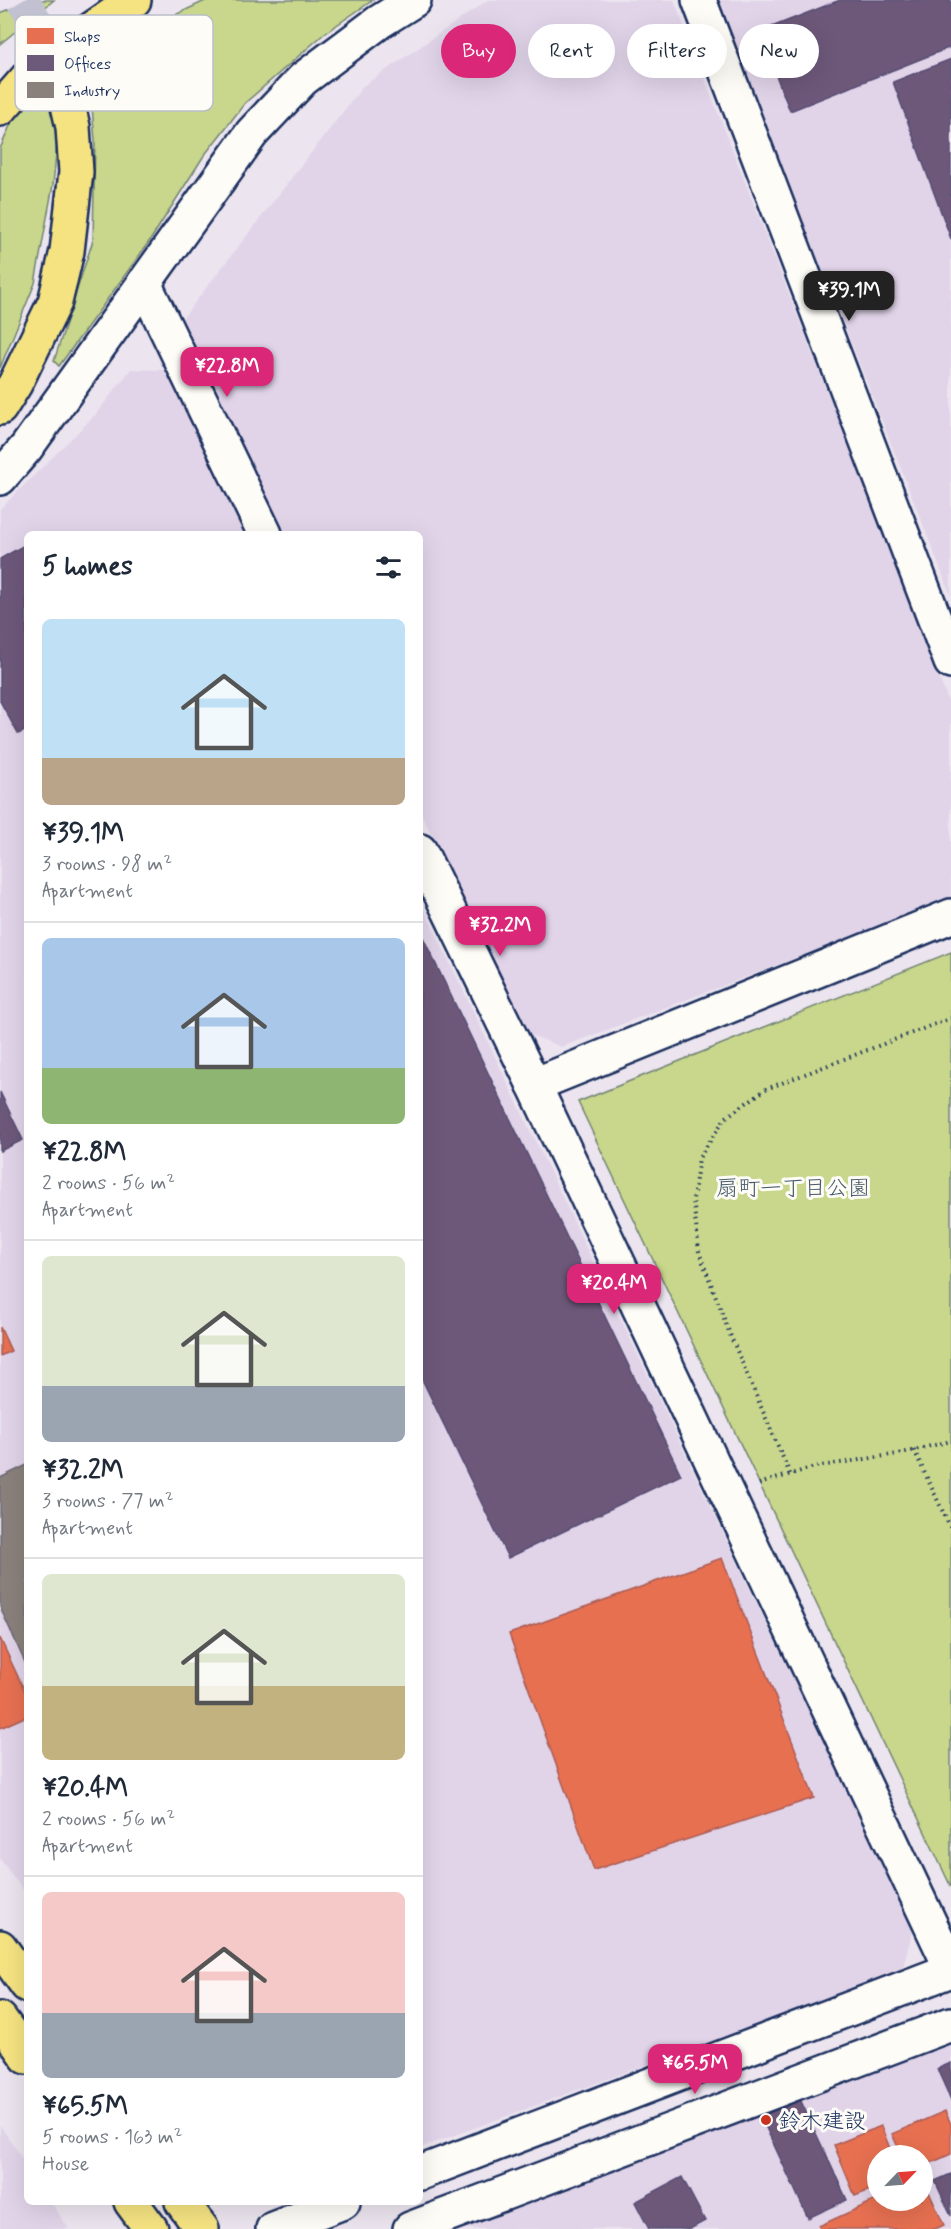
<!DOCTYPE html>
<meta charset="utf-8">
<style>
:root{--surface:#fff;--page:#f2f2f3;--text:#1f2937;--muted:#747a83;--line:#e0e1e3;--accent:#db2777}
body{margin:0;font-family:Mynerve,"Klee One",sans-serif;background:var(--page);color:var(--text);height:100vh;display:flex;flex-direction:column;font-size:22px;white-space:nowrap}
*{box-sizing:border-box;margin:0}
p{font-size:20px;color:var(--muted)}
.icon{flex:none;width:33px;height:33px;fill:none;stroke:currentColor;stroke-width:2;stroke-linecap:round;stroke-linejoin:round}
.map{position:relative;flex:1;overflow:hidden}
.side{position:absolute;left:24px;top:531px;width:399px;height:1674px;display:flex;flex-direction:column;background:var(--surface);border-radius:9px;box-shadow:0 6px 24px #0002}
.side>*{flex:none}
.guide{position:absolute;left:441px;top:24px;width:420px;height:54px;display:flex;gap:12px}
.needle{width:39px;rotate:65deg}
.buttons{position:absolute;left:867px;top:2145px;display:grid;gap:12px}
.buttons a{display:grid;place-items:center;width:66px;height:66px;border-radius:50%;background:var(--surface);box-shadow:0 6px 24px #0002;font-size:30px}
.price{position:absolute;translate:-50% -51px;padding:0 14px;border-radius:12px;background:var(--accent);color:#fff;font-size:20px;line-height:39px;filter:drop-shadow(0 2px 3px #0008)}
.price::after{content:'';position:absolute;left:50%;top:36px;width:18px;height:14px;margin-left:-9px;background:inherit;clip-path:polygon(0 0,100% 0,50% 100%)}
.price.selected{background:#222;color:#fff}
ul{padding:0;list-style:none}
li{display:grid;align-content:center;gap:12px;height:318px;padding:0 18px}
li+li{border-top:2px solid var(--line)}
li span{display:grid;place-items:center;height:186px;border-radius:9px;color:#555}
li>.icon{margin-inline-start:auto}
span .icon{width:108px;height:108px;fill:#fffc;stroke-width:1}
li b{font-size:26px}
h2{display:flex;justify-content:space-between;align-items:center;height:72px;padding:0 18px;font-size:26px}
.tag{padding:0 21px;border-radius:27px;background:var(--surface);box-shadow:0 6px 24px #0002;font-size:21px;line-height:54px}
.tag.selected{background:var(--accent);color:#fff}
.map>svg:first-child{display:block}
</style>
<div class="map">
<svg width="951" height="2229" viewBox="0 0 951 2229">
<rect width="100%" height="100%" fill="#ece5ef"/>
<filter id="ink" filterUnits="userSpaceOnUse"><feTurbulence type="fractalNoise" baseFrequency=".0167" numOctaves="2"/><feDisplacementMap in="SourceGraphic" scale="12" xChannelSelector="R" yChannelSelector="G"/><feConvolveMatrix kernelMatrix="1 2 1 2 8 2 1 2 1" color-interpolation-filters="sRGB"/></filter>
<g filter="url(#ink)">
<!-- built -->
<g fill="#e1d4e9" fill-rule="evenodd">
<path d="M488,0H674L951,708V899L562,1047L528,1034L420,811V534H286L182,319L363,86Z"/>
<path d="M716,0H951V596Z"/>
<path d="M131,369L166,370L245,534H27V1895L0,1859V509L95,415Z"/>
<path d="M420,900L913,1929L902,1971L420,2148Z"/>
<path d="M951,2036V2229H460ZM878,2156H922V2200H878Z"/>
<path d="M0,2125L27,2166V2202H51L69,2229H0Z"/>
</g>
<!-- green -->
<g fill="#c8d78b" stroke="#728374" stroke-width="1.5">
<path d="M34,0H54L0,44V13Z"/>
<path d="M207,0H373L325,33L245,103L203,157L151,239L59,366L54,361L93,240L95,140L88,63L171,17Z"/>
<path d="M41,83L59,122L53,185L35,283L0,368V149L21,100Z"/>
<path d="M951,952V1887L578,1102Z"/>
</g>
<!-- shops -->
<g fill="#e76f51" stroke="#aa5c55" stroke-width="1.5">
<path d="M0,1327L11,1351L0,1356Z"/>
<path d="M722,1558L814,1798L594,1870L509,1634Z"/>
<path d="M0,1638L27,1696V1716L0,1728Z"/>
<path d="M945,2111L951,2124V2154L922,2167V2156H902L892,2134Z"/>
<path d="M881,2126L893,2156H878V2187L855,2196L834,2145Z"/>
<path d="M923,2179L944,2225L935,2229H820L819,2226L878,2199L922,2200Z"/>
</g>
<!-- offices -->
<g fill="#6d597a" stroke="#544c72" stroke-width="1.5">
<path d="M840,0H951V47L790,111L759,32Z"/>
<path d="M951,59V239L893,82Z"/>
<path d="M26,544L27,730L18,734L0,701V559Z"/>
<path d="M420,931L681,1475L508,1558L420,1375Z"/>
<path d="M0,1092L23,1140L0,1151Z"/>
<path d="M951,2063V2100L937,2069Z"/>
<path d="M800,2099L847,2200L808,2218L761,2117Z"/>
<path d="M951,2174V2216L935,2181Z"/>
<path d="M682,2177L705,2221L690,2229H649L635,2202Z"/>
</g>
<!-- industry -->
<path fill="#8a817c" stroke="#696873" stroke-width="1.5" d="M27,1465V1667L0,1607V1478Z"/>
<g fill="none" stroke-linecap="round" stroke-linejoin="round">
<!-- highway-tunnel -->
<path stroke="#c2c1d2" stroke-width="33" stroke-dasharray="33 16" stroke-linecap="butt" d="M23,0L38,25L64,88"/>
<defs>
<g id="street">
<path d="M699,0L951,662"/>
<path d="M144,283L265,534"/>
<path d="M0,478L26,448L252,133L303,79L379,22L414,0"/>
<path d="M420,851L534,1085"/>
<path d="M951,916L534,1085L951,1968"/>
<path d="M420,2173L951,1970"/>
<path d="M273,2229L343,2202"/>
<path d="M410,2229L951,2024"/>
</g>
<g id="highway">
<path d="M0,109L37,67L134,0"/>
<path d="M0,408L15,384L55,302L67,251L76,172L73,127L64,88"/>
<path d="M0,1947L27,1985"/>
<path d="M0,2019L27,2057"/>
<path d="M131,2202L151,2229"/>
<path d="M182,2202L202,2229"/>
</g>
</defs>
<!-- street casing -->
<use href="#street" stroke="#1b2f5e" stroke-width="38"/>
<!-- highway casing -->
<use href="#highway" stroke="#1b2f5e" stroke-width="38"/>
<!-- path -->
<g stroke="#1b2f5e" stroke-width="4" stroke-dasharray="1.5 4.5" stroke-linecap="butt">
<path d="M914,1450L951,1529"/>
<path d="M790,1474L731,1337L699,1252L693,1199L699,1158L725,1118L766,1089L951,1018"/>
<path d="M759,1484L814,1467L898,1454L951,1441"/>
</g>
<!-- street -->
<use href="#street" stroke="#fdfcf7" stroke-width="33"/>
<!-- highway -->
<use href="#highway" stroke="#f5e382" stroke-width="33"/>
</g>
</g>
<!-- markers -->
<circle fill="#c8321e" stroke="#fdfcf7" stroke-width="2" cx="766" cy="2120" r="6"/>
<g text-anchor="middle" stroke-width="6" stroke-linejoin="round" paint-order="stroke">
<!-- park labels -->
<g font-size="22" fill="#465969" stroke="#fdfcf7">
<text x="793" y="1195">扇町一丁目公園</text>
</g>
<!-- poi labels -->
<g font-size="22" fill="#1b2f5e" stroke="#fdfcf7" text-anchor="start">
<text x="778" y="2128">鈴木建設</text>
</g>
</g>
<!-- legend -->
<rect x="15" y="15" width="198" height="96" rx="9" fill="#fdfcf7" stroke="#b9bec9" stroke-width="1.5"/>
<rect x="27" y="28" width="27" height="16" fill="#e76f51"/>
<rect x="27" y="55" width="27" height="16" fill="#6d597a"/>
<rect x="27" y="82" width="27" height="16" fill="#8a817c"/>
<g font-size="16" fill="#1b2f5e">
<text x="64" y="42">Shops</text>
<text x="64" y="69">Offices</text>
<text x="64" y="96">Industry</text>
</g>
</svg>
<div class="buttons">
<a><svg class="needle" viewBox="-14 -14 28 28"><path d="M0-13l5 13h-10z" fill="#e53935"/><path d="M0 13l5-13h-10z" fill="#747a83"/></svg></a>
</div>
<b class="price selected" style="left:849px;top:322px">¥39.1M</b>
<b class="price" style="left:227px;top:398px">¥22.8M</b>
<b class="price" style="left:500px;top:957px">¥32.2M</b>
<b class="price" style="left:614px;top:1315px">¥20.4M</b>
<b class="price" style="left:695px;top:2095px">¥65.5M</b>
<div class="guide">
<a class="tag selected">Buy</a>
<a class="tag">Rent</a>
<a class="tag">Filters</a>
<a class="tag">New</a>
</div>
<section class="side">
<h2>5 homes<svg class="icon" aria-label="filters" viewBox="0 0 24 24"><path d="M4 7h16M4 17h16"/><circle cx="9" cy="7" r="2"/><circle cx="15" cy="17" r="2"/></svg></h2>
<ul>
<li><span style="background:linear-gradient(#bfe0f5 75%,#b9a48a 0)"><svg class="icon" aria-label="home" viewBox="0 0 24 24"><path d="M3 11l9-7 9 7M6 9v11h12V9"/></svg></span><div><b>¥39.1M</b><p>3 rooms · 98 m²</p><p>Apartment</p></div></li>
<li><span style="background:linear-gradient(#a9c7e8 70%,#8fb573 0)"><svg class="icon" aria-label="home" viewBox="0 0 24 24"><path d="M3 11l9-7 9 7M6 9v11h12V9"/></svg></span><div><b>¥22.8M</b><p>2 rooms · 56 m²</p><p>Apartment</p></div></li>
<li><span style="background:linear-gradient(#dfe7d0 70%,#9aa5b1 0)"><svg class="icon" aria-label="home" viewBox="0 0 24 24"><path d="M3 11l9-7 9 7M6 9v11h12V9"/></svg></span><div><b>¥32.2M</b><p>3 rooms · 77 m²</p><p>Apartment</p></div></li>
<li><span style="background:linear-gradient(#dfe7d0 60%,#c2b280 0)"><svg class="icon" aria-label="home" viewBox="0 0 24 24"><path d="M3 11l9-7 9 7M6 9v11h12V9"/></svg></span><div><b>¥20.4M</b><p>2 rooms · 56 m²</p><p>Apartment</p></div></li>
<li><span style="background:linear-gradient(#f6c9c9 65%,#9aa5b1 0)"><svg class="icon" aria-label="home" viewBox="0 0 24 24"><path d="M3 11l9-7 9 7M6 9v11h12V9"/></svg></span><div><b>¥65.5M</b><p>5 rooms · 163 m²</p><p>House</p></div></li>
</ul>
</section>
</div>
